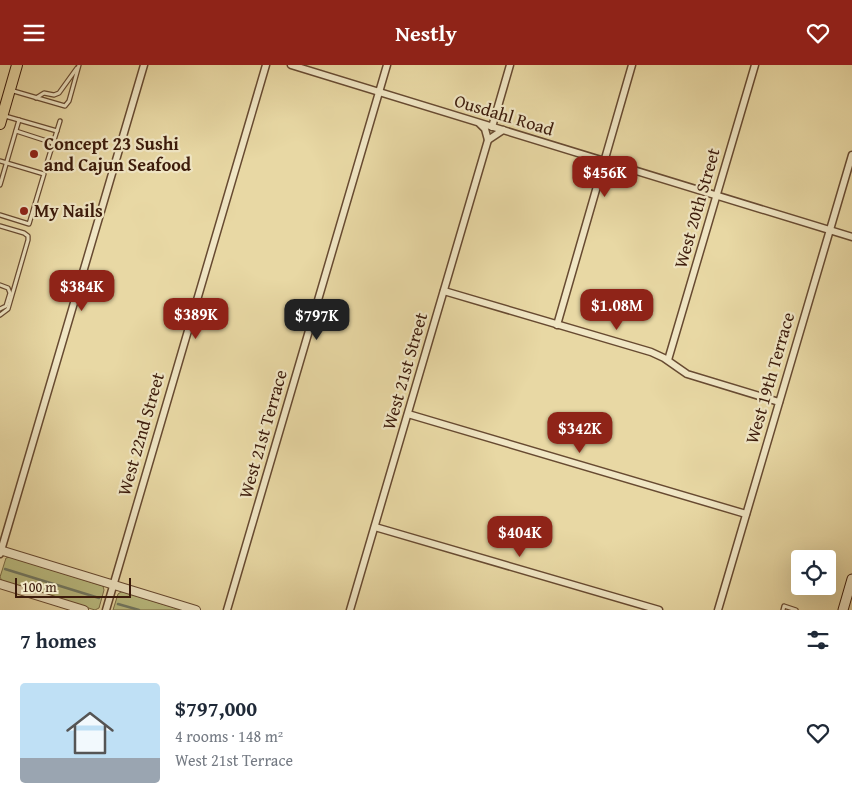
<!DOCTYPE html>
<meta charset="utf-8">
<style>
:root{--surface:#fff;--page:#f6f6f7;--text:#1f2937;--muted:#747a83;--line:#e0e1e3;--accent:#8f2418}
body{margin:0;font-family:"Gentium Book Plus",serif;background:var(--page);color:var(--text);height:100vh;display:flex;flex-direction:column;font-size:19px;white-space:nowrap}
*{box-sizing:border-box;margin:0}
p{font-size:16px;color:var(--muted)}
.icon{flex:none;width:28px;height:28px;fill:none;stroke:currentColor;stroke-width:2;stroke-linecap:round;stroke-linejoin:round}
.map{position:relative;height:545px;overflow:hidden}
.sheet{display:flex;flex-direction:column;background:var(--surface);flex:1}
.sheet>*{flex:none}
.fabs{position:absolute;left:791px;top:485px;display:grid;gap:10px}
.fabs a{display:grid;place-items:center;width:45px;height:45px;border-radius:5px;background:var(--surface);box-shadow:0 5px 20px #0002;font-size:25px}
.scale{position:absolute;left:15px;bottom:12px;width:116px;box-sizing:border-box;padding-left:5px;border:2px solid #3c1b0b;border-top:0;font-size:14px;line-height:18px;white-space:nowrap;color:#3c1b0b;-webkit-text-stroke:4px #f0e6c4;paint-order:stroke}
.price{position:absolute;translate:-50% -42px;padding:0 11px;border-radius:10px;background:var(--accent);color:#fff;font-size:16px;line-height:32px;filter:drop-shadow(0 1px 2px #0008)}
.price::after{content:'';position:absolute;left:50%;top:30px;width:15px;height:11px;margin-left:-8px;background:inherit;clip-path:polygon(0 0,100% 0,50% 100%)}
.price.active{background:#222;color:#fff}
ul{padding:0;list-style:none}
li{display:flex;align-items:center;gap:15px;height:125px;padding:0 20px}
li+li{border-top:1px solid var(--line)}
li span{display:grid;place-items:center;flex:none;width:140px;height:100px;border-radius:5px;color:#555}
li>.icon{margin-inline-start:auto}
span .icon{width:60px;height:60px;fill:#fffc;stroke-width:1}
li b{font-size:21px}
h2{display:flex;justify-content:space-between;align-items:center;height:60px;padding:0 20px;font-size:21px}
header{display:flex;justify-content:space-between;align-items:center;height:65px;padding:0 20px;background:var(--accent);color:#fff;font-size:22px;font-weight:800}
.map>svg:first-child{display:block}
</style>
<header><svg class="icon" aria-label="menu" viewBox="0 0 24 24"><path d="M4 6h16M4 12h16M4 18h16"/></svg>Nestly<svg class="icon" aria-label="heart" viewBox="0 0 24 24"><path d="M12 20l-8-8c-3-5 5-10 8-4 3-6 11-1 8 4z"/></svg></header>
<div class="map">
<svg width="852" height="545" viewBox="0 0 852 545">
<rect width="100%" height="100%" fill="#e8d8a4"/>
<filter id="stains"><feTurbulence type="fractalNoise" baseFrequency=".004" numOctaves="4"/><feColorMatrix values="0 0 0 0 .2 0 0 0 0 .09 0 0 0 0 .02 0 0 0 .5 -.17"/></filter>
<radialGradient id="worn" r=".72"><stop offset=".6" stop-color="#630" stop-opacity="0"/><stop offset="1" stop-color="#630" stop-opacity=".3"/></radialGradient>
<!-- green -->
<g fill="#bbbd82" stroke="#7c6c46">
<path d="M10,492L103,521L104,525L99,543L95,545L2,516L0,512L6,493Z"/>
<path d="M121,527H123L182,545H113L118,529Z"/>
</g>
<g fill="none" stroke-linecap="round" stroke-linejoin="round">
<!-- stream -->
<g stroke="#737b65" stroke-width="2.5">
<path d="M5,504L99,533"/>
<path d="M118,539L139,545"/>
</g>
<defs>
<g id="service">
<path d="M10,25L65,41L69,36L79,0"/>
<path d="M36,33L44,28L54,30L59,28L77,3"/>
<path d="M5,51L57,66"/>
<path d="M16,66L53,78"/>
<path d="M0,96L44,109L29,159L0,150"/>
<path d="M46,101L60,56"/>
<path d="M0,120L19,55"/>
<path d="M0,161L24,168L28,171V175L8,244L0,250"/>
<path d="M0,220L8,223L10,228L6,241L0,244"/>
<path d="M783,545L784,541L796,545"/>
</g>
<g id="minor">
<path d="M291,0L852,172"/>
<path d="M492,62L510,0"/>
<path d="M488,75L503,65"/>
<path d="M444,226L651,287L664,293L687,309L779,337"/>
<path d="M557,260L632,0"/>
<path d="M668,295L755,0"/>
<path d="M408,349L746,449"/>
<path d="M375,462L659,545"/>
<path d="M0,489L144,0"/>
<path d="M106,545L266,0"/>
<path d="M227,545L387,0"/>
<path d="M350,545L488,75L485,64L480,59"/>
<path d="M718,545L852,90"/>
</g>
<g id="tertiary">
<path d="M0,485L196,545"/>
<path d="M0,519L84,545"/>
</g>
<path id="secondary" d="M843,545L852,514"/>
<path id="primary" d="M0,59L17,0"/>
</defs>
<!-- service casing -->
<use href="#service" stroke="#674a31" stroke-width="5.5"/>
<!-- minor casing -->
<use href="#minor" stroke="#674a31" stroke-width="9"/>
<!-- tertiary casing -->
<use href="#tertiary" stroke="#674a31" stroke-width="10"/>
<!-- secondary casing -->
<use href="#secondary" stroke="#3c1b0b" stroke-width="11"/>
<!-- primary casing -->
<use href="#primary" stroke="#3c1b0b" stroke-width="12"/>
<!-- service -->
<use href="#service" stroke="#f0e6c4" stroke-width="3"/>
<!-- minor -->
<use href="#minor" stroke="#f0e6c4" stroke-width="6"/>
<!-- tertiary -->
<use href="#tertiary" stroke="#f0e6c4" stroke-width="8"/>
<!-- secondary -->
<use href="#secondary" stroke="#f0e6c4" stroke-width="9"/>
<!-- primary -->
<use href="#primary" stroke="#e8d8a4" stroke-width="10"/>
</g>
<!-- markers -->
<g fill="#8f2418" stroke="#f0e6c4" stroke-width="2">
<circle cx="34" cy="89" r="5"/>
<circle cx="24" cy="146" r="5"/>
</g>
<g text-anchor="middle" stroke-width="4.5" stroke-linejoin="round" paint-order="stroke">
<!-- street labels -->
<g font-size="18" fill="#3c1b0b" stroke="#f0e6c4">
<text transform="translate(504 50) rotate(17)" y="6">Ousdahl Road</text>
<text transform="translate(697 143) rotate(-74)" y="6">West 20th Street</text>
<text transform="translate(405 306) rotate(-74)" y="6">West 21st Street</text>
<text transform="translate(770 313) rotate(-74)" y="6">West 19th Terrace</text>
<text transform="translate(141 369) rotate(-74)" y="6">West 22nd Street</text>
<text transform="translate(263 369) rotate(-74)" y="6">West 21st Terrace</text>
</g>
<!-- poi labels -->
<g font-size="18" font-weight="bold" fill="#3c1b0b" stroke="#f0e6c4" text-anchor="start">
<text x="44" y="85">Concept 23 Sushi<tspan x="44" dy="21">and Cajun Seafood</tspan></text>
<text x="34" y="152">My Nails</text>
</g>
</g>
<rect width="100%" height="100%" filter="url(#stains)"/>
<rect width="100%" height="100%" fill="url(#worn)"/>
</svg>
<div class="fabs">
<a><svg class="icon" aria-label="locate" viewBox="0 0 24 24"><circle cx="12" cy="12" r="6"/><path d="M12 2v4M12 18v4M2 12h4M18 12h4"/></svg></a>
</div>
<div class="scale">100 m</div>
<b class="price" style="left:605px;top:133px">$456K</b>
<b class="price" style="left:82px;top:247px">$384K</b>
<b class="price" style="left:617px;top:266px">$1.08M</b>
<b class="price" style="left:196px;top:275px">$389K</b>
<b class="price active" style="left:317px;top:276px">$797K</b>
<b class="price" style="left:580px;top:389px">$342K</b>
<b class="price" style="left:520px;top:493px">$404K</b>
</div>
<section class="sheet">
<h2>7 homes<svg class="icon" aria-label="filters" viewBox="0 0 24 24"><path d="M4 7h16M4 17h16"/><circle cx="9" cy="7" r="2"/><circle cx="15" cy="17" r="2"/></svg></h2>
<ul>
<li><span style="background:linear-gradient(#bfe0f5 75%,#9aa5b1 0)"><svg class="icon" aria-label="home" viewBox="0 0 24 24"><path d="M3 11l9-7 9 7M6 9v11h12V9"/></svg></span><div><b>$797,000</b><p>4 rooms · 148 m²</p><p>West 21st Terrace</p></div><svg class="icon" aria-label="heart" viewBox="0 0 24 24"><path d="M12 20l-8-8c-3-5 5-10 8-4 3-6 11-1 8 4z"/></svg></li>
</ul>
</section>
